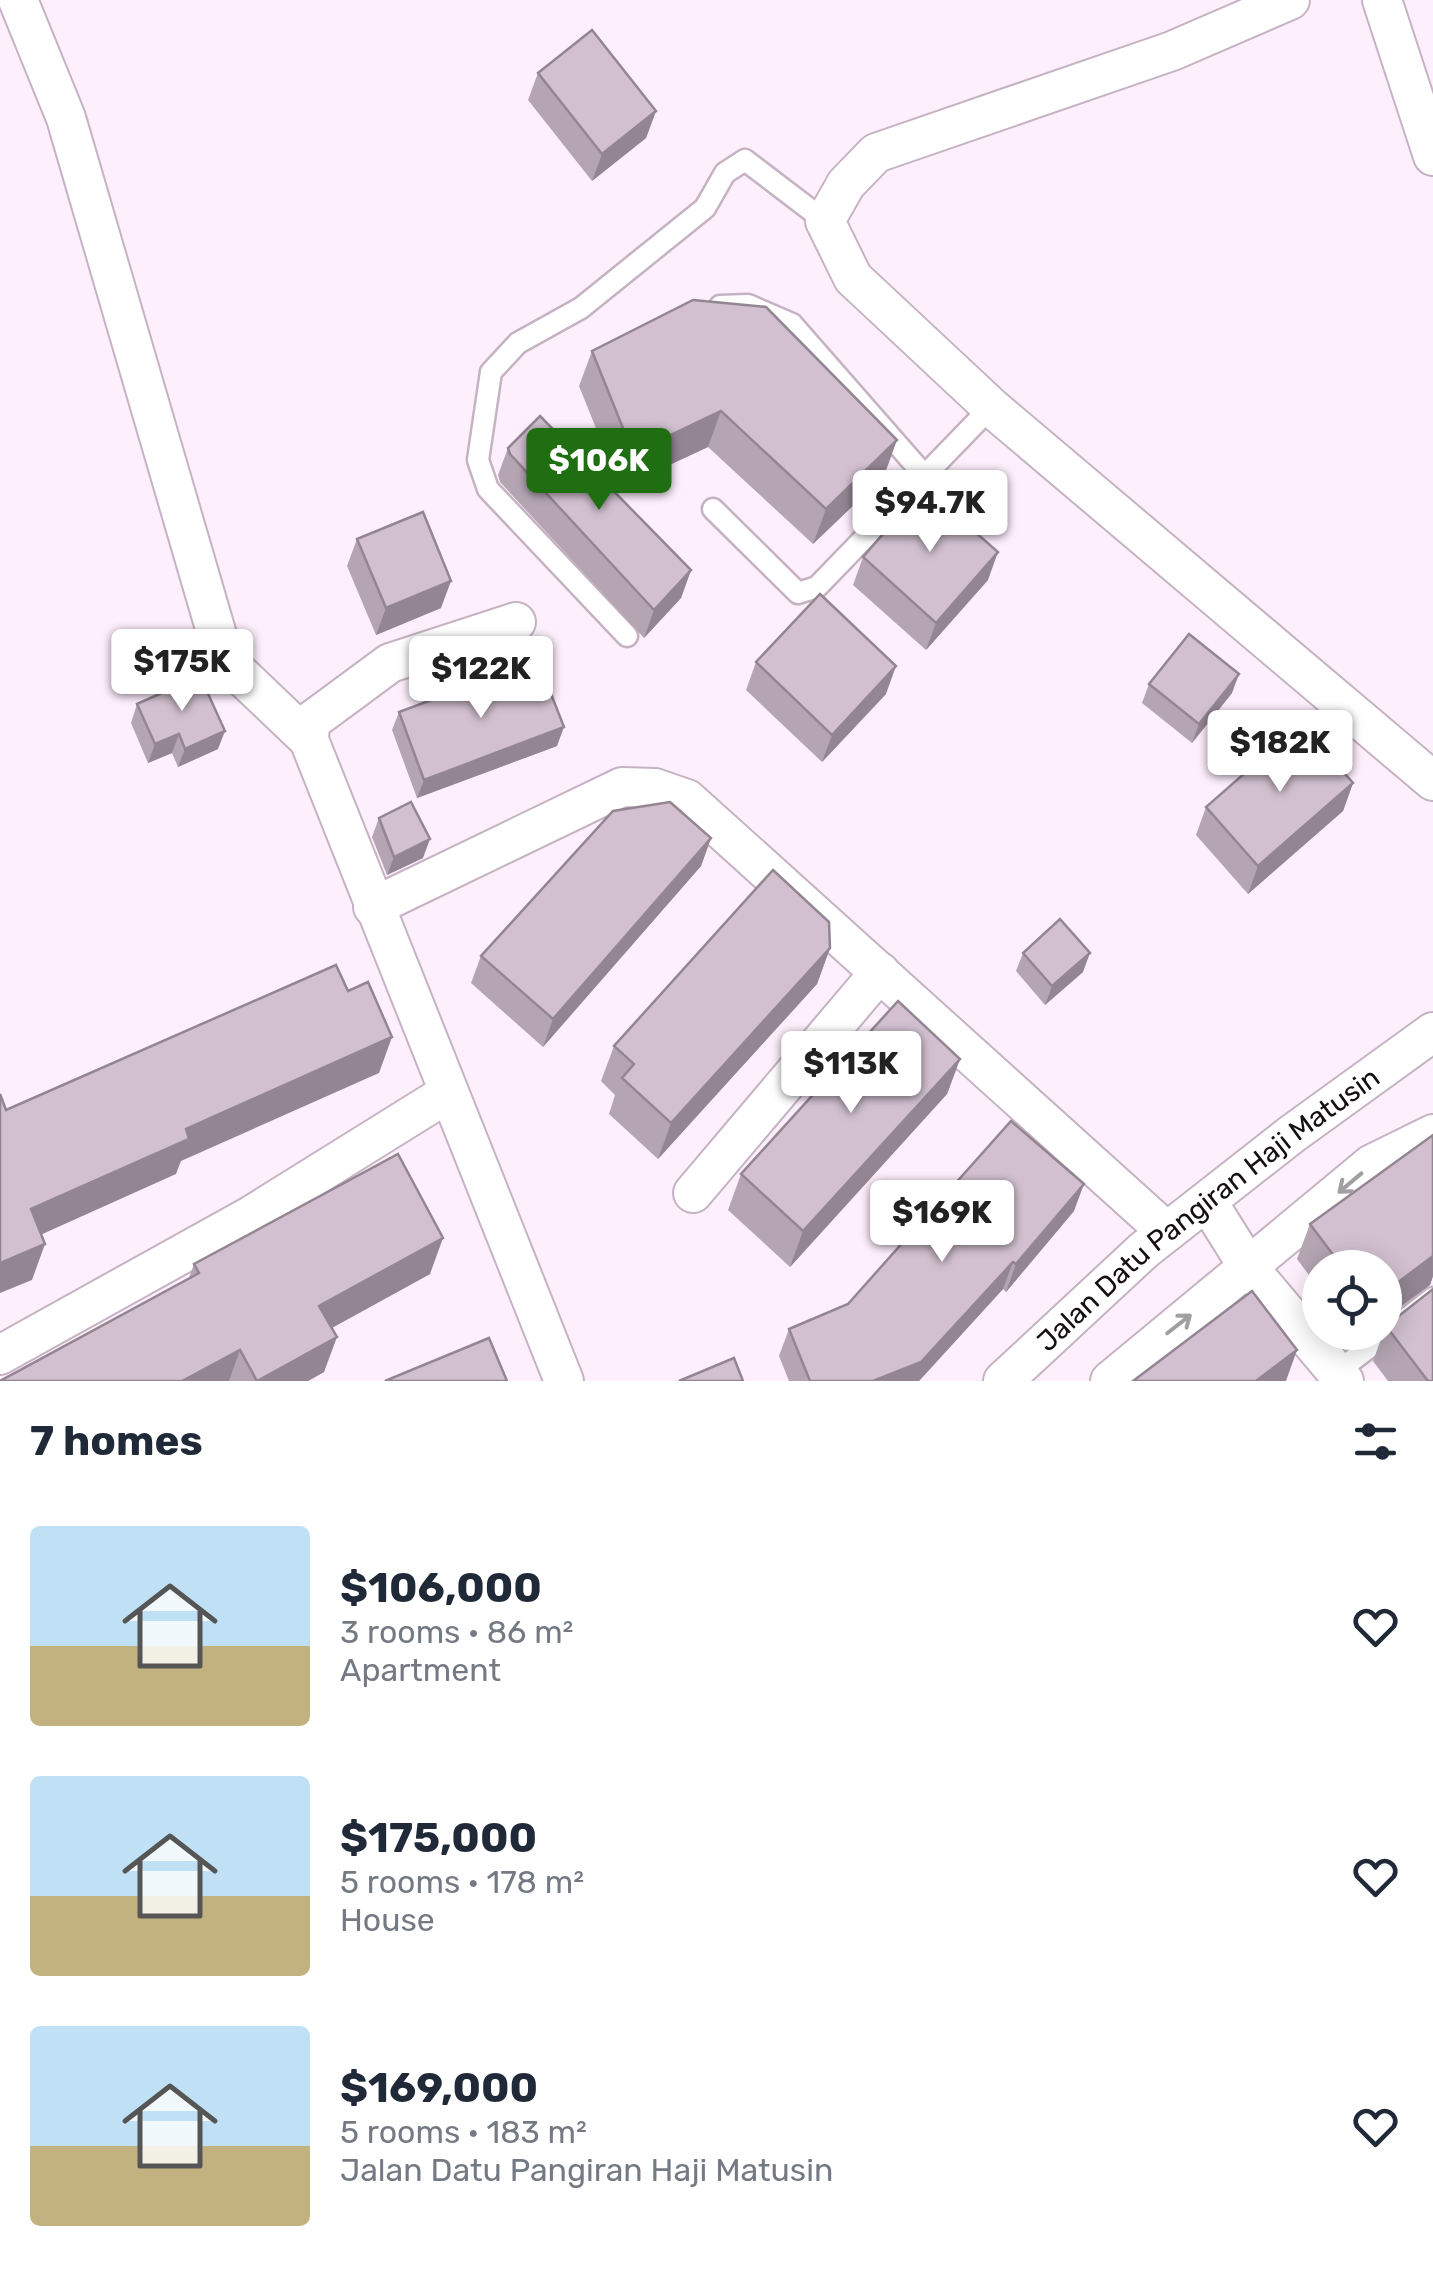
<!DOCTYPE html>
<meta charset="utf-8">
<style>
:root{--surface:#fff;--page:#f6f6f7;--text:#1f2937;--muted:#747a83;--accent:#1f6e12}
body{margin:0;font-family:Rubik,sans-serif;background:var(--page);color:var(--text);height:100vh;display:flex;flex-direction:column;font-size:38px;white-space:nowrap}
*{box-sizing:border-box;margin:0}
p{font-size:32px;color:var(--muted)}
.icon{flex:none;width:55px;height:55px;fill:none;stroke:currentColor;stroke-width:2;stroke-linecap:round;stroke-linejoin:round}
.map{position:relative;height:1381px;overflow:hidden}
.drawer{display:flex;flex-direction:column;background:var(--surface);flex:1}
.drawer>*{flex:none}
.fabs{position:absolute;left:1302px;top:1250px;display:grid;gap:20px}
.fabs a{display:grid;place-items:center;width:100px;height:100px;border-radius:50%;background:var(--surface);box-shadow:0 5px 25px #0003;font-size:50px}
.price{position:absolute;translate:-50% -85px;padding:0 22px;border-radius:10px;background:#fff;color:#222;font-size:32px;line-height:65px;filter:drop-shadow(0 2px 5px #0008)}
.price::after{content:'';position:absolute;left:50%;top:60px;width:30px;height:22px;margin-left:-15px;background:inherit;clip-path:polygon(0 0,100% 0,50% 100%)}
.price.active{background:var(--accent);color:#fff}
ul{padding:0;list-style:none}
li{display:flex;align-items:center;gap:30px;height:250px;padding:0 30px}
li span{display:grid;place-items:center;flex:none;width:280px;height:200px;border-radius:10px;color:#555}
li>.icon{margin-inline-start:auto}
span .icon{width:120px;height:120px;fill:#fffc;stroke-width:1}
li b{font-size:42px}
h2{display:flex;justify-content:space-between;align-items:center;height:120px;padding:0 30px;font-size:42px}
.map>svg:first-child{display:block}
</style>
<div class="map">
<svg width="1433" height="1381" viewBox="0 0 1433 1381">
<rect width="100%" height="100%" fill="#feeffd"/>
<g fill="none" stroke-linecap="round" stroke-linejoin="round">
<defs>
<g id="lane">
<path d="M720,306L748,305L792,324L925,476"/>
<path d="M713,509L798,593L817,587L991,407"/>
<path d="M627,636L488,489L478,460L491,372L518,343L581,308L705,208L725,173L745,160L825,221"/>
<path d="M1337,1372L1433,1298"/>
</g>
<g id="street">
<path d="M18,0L66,118L224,659L309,740"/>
<path d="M1290,0L1172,51L876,153L846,184L825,221L853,278L991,407L1433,781"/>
<path d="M1382,0L1433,156"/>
<path d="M516,622L390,663L310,722L309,740L564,1381"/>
<path d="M373,907L622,787L655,788L687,799L1167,1232"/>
<path d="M693,1193L880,972"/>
<path d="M1207,1201L1249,1268L1344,1381"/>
<path d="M0,1355L252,1215L448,1093"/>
<path id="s1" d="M1003,1381L1144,1250L1292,1134L1433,1032"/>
<path d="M1110,1381L1372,1164L1433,1134"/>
</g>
</defs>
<!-- lane casing -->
<use href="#lane" stroke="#c5b3c3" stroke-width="25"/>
<!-- street casing -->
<use href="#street" stroke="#c5b3c3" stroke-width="42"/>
<!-- lane -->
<use href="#lane" stroke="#fff" stroke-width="20"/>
<!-- street -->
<use href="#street" stroke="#fff" stroke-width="38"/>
</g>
<!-- wall -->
<g fill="#b5a5b3">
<path d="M538,73L656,111L646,138L592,181L528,100Z"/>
<path d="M592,351L884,476L813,544L708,447L620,488L579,386Z"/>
<path d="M508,448L691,570L681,598L644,638L500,482L498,475Z"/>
<path d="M357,539L441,608L376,635L347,566Z"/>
<path d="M863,557L988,580L926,650L853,585Z"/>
<path d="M756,662L886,694L822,762L746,690Z"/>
<path d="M1149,684L1232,693L1192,743L1142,703Z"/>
<path d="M452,697L557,746L417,798L392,730L399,712Z"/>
<path d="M137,704L218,749L178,767L172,753L148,763L131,723Z"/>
<path d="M1353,783L1343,811L1248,894L1196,835L1206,807Z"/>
<path d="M379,818L423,858L387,875L372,837Z"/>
<path d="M711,838L701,866L543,1047L471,983L481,956Z"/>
<path d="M830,948L817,984L658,1159L609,1114L615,1095L601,1081L614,1046Z"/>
<path d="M1023,953L1083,972L1045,1005L1016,971Z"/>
<path d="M960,1059L947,1094L790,1267L728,1210L741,1174Z"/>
<path d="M1433,1135V1276L1430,1285L1385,1318V1268H1320V1290L1297,1259L1310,1224Z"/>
<path d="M1074,1211L1006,1292L1003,1289L919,1381H789L779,1356L789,1329Z"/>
<path d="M194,1264L430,1274L332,1328L324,1372L308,1381H0L189,1278Z"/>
<path d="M1386,1326L1433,1381H1388L1373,1361Z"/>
</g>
<!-- shaded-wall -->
<g fill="#938692">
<path d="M656,111L646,138L592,181L602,154Z"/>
<path d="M721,411L708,447L620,488L633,453Z"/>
<path d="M897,440L884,476L813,544L826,509Z"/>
<path d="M998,552L988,580L926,650L936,623Z"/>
<path d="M691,570L681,598L644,638L654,610Z"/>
<path d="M451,581L441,608L376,635L386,608Z"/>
<path d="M896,666L886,694L822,762L832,735Z"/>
<path d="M1239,674L1232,693L1192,743L1199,724Z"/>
<path d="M564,727L557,746L417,798L424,780Z"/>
<path d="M225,731L218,749L178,767L185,749Z"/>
<path d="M179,734L172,753L148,763L155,744Z"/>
<path d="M1353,783L1343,811L1248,894L1258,866Z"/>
<path d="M711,838L701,866L543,1047L553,1019Z"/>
<path d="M430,839L423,858L387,875L394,857Z"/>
<path d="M830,948L817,984L658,1159L671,1123Z"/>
<path d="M1090,953L1083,972L1045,1005L1052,986Z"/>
<path d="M392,1037L379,1073L181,1161L176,1174L18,1245L31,1209L186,1129Z"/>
<path d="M960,1059L947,1094L790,1267L803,1231Z"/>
<path d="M1084,1184L1074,1211L1006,1292L1016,1264Z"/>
<path d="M443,1238L430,1274L306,1342L319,1306Z"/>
<path d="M45,1244L32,1280L0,1293V1263Z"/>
<path d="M1433,1250V1276L1430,1285L1385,1318V1292Z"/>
<path d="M1013,1262L1003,1289L919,1381H873Z"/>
<path d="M337,1337L324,1372L308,1381H257Z"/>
<path d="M240,1350L229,1381H182Z"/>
<path d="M1297,1350L1286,1381H1256Z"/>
</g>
<!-- building -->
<g fill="#d2c0d0" stroke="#938692" stroke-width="2.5">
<path d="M592,30L656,111L602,154L538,73Z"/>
<path d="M693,300L766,307L897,440L826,509L721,411L633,453L592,351Z"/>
<path d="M540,416L691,570L654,610L510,454L508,448Z"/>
<path d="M924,487L998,552L936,623L863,557Z"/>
<path d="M423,512L451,581L386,608L357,539Z"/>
<path d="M820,594L896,666L832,735L756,662Z"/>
<path d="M1189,634L1239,674L1199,724L1149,684Z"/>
<path d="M539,663L564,727L424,780L399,712L450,693L452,697Z"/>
<path d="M200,676L225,731L185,749L179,734L155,744L137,704Z"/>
<path d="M1301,724L1353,783L1258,866L1206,807Z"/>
<path d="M411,802L430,839L394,857L379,818Z"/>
<path d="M670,802L711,838L553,1019L481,956L613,811Z"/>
<path d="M773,870L829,922L830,948L671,1123L622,1078L634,1064L614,1046Z"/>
<path d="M1060,919L1090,953L1052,986L1023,953Z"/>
<path d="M336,965L348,991L368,982L392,1037L186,1129L189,1139L31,1209L45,1244L0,1263V1094L6,1110Z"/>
<path d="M898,1001L960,1059L803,1231L741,1174Z"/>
<path d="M1011,1121L1084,1184L1016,1264L1013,1262L921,1362L873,1381H810L789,1329L848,1304Z"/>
<path d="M1433,1135V1256L1385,1292V1268H1343L1310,1224Z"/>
<path d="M398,1154L443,1238L319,1306L337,1337L257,1381L240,1350L182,1381H0L199,1273L194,1264Z"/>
<path d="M1433,1289V1381H1428L1386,1326Z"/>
<path d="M1252,1291L1297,1350L1256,1381H1133Z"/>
<path d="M489,1338L507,1381H385Z"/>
<path d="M734,1358L743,1381H679Z"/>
</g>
<!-- one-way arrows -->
<defs><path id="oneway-shaft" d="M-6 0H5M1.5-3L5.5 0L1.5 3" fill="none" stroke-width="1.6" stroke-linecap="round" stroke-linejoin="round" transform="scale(2.5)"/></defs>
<g stroke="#a19fa1">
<use href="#oneway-shaft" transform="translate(1350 1183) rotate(140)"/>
<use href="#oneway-shaft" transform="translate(1179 1324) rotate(-38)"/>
</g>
<g text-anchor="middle" stroke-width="9" stroke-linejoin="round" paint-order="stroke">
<!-- street labels -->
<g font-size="28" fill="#150f14" stroke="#fff">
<text dy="10" stroke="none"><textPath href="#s1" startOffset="268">Jalan Datu Pangiran Haji Matusin</textPath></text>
</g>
</g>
</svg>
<div class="fabs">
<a><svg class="icon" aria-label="locate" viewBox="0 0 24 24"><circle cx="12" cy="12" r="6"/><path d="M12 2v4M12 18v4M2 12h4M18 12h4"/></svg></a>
</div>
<b class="price active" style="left:599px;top:513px">$106K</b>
<b class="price" style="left:930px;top:555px">$94.7K</b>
<b class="price" style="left:182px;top:714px">$175K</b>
<b class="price" style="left:481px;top:721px">$122K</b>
<b class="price" style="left:1280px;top:795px">$182K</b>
<b class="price" style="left:851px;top:1116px">$113K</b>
<b class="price" style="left:942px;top:1265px">$169K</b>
</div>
<section class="drawer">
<h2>7 homes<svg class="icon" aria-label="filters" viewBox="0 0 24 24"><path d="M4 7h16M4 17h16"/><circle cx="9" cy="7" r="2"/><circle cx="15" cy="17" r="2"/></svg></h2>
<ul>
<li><span style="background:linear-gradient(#bfe0f5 60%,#c2b280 0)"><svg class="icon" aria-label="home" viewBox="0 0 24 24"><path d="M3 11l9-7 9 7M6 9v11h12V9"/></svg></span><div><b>$106,000</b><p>3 rooms · 86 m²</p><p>Apartment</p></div><svg class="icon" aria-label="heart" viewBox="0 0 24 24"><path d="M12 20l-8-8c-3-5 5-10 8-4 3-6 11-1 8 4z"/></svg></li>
<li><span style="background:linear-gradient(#bfe0f5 60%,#c2b280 0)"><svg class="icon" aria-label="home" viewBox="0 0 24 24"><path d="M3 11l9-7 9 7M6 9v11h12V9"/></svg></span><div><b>$175,000</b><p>5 rooms · 178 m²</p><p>House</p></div><svg class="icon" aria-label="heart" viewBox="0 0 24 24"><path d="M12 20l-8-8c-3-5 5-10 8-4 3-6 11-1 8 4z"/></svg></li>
<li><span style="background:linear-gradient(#bfe0f5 60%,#c2b280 0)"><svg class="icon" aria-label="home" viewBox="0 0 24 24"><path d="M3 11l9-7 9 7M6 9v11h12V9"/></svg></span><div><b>$169,000</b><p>5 rooms · 183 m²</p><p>Jalan Datu Pangiran Haji Matusin</p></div><svg class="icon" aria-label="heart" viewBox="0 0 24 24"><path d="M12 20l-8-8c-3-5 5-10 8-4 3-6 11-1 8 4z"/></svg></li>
</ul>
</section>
